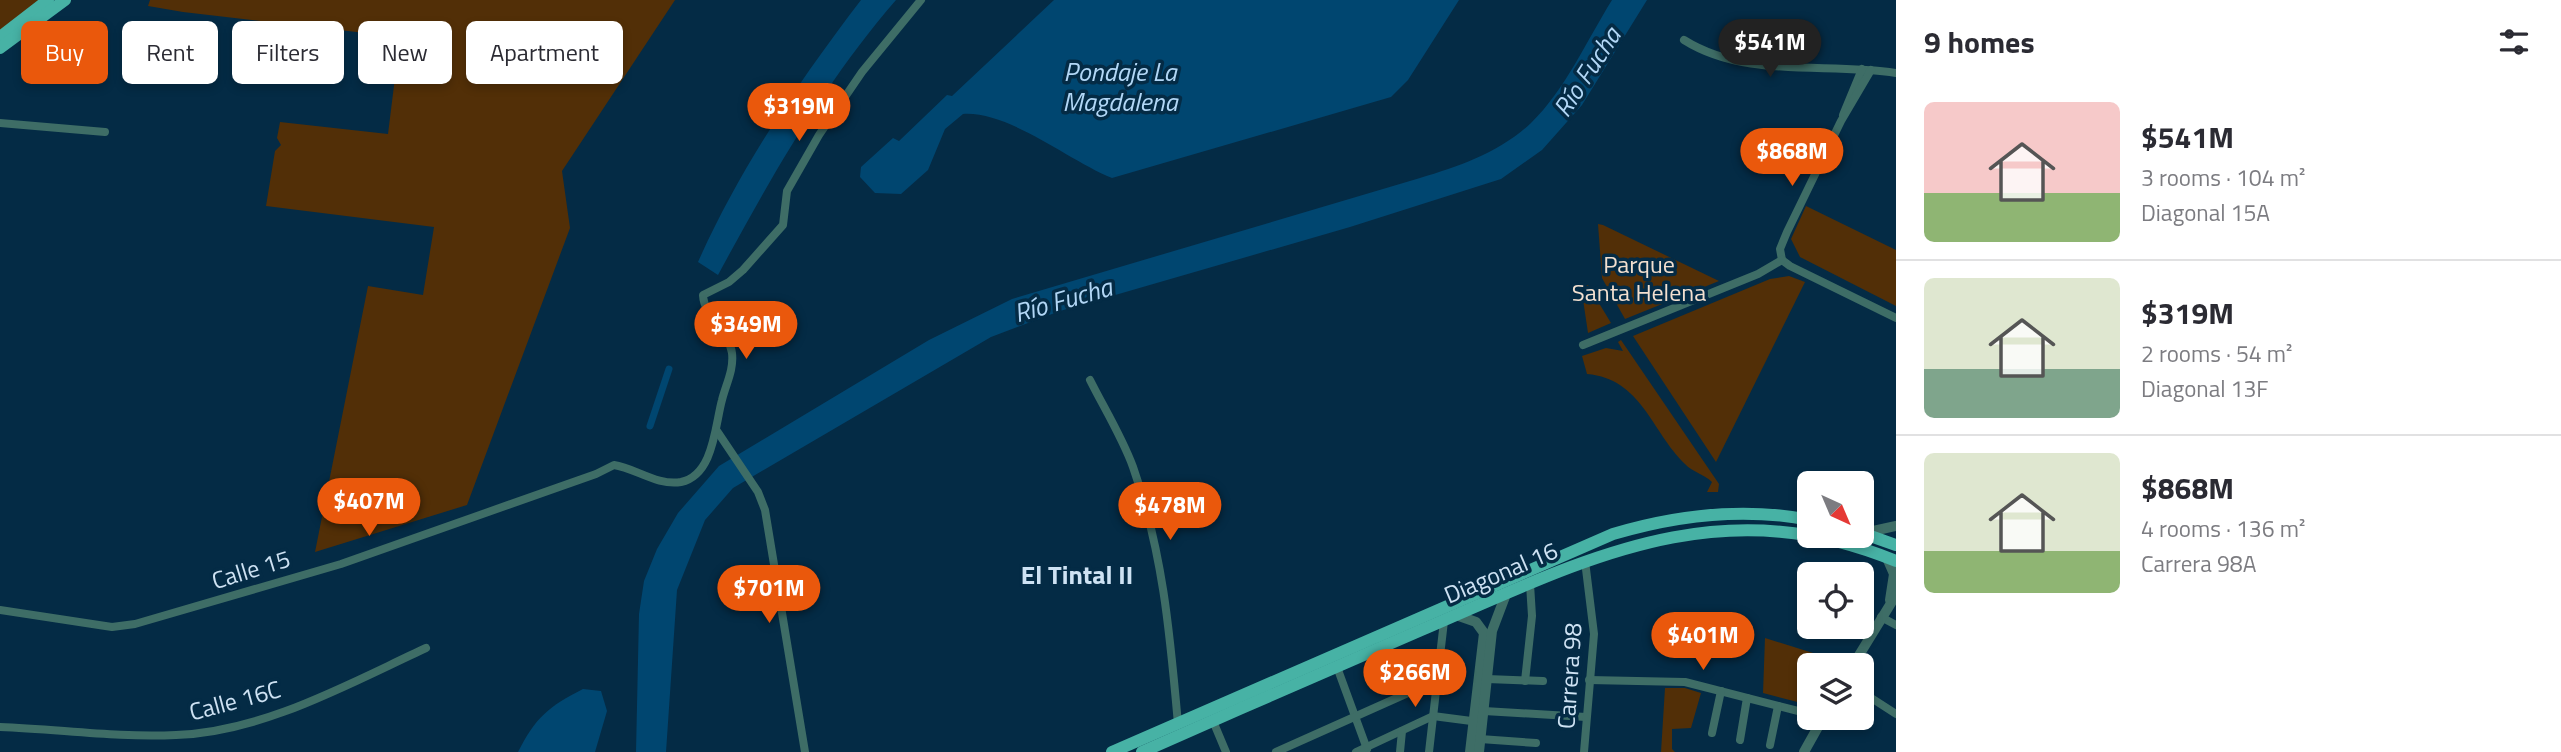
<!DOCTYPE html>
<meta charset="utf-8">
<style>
:root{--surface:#fff;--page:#f2f2f3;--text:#2b2b33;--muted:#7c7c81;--line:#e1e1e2;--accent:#ea580c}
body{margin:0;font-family:"Titillium Web",sans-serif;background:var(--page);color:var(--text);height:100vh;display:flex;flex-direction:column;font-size:26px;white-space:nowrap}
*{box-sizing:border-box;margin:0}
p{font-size:23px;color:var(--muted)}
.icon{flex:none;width:38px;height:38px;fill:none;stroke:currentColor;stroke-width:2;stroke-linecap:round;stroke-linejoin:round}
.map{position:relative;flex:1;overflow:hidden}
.side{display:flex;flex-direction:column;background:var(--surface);width:665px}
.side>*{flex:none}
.hud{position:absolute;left:21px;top:21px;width:665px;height:63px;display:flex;gap:14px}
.needle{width:46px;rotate:136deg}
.fabs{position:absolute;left:1797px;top:471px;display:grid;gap:14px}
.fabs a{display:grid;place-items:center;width:77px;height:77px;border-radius:10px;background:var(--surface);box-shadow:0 4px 10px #0003;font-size:35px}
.price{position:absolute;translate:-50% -60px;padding:0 16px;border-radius:24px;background:var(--accent);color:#fff;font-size:23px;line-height:46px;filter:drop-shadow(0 2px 4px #0008)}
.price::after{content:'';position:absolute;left:50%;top:42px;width:21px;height:16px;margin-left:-10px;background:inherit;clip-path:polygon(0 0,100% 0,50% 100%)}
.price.on{background:#222;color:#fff}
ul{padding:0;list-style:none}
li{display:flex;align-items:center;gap:21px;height:175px;padding:0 28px}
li+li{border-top:2px solid var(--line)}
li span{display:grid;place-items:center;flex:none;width:196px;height:140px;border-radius:10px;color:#555}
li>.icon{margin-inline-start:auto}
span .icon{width:84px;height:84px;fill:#fffc;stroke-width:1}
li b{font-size:30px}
h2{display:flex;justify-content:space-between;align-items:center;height:84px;padding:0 28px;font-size:30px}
.pill{padding:0 24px;border-radius:10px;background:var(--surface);box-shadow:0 4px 10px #0003;font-size:24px;line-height:63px}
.pill.on{background:var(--accent);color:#fff}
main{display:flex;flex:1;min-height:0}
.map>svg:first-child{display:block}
</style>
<main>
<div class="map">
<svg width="1896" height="752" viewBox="0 0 1896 752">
<rect width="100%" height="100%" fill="#042b45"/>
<!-- green -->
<g fill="#522f07">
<path d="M0,0H42L0,32Z"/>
<path d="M150,0H675L562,171L570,228L467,505L315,552L368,286L423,295L434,227L266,206L275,151L281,145L277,138L280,122L388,134L400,37L183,12L148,6Z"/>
<path d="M1806,206L1896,250V306L1800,257L1791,239Z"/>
<path d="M1598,224L1603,225L1719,281L1625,319L1602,278Z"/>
<path d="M1789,276L1805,282L1716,462L1633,336L1770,279Z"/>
<path d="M1588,285L1611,323L1588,333L1581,286Z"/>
<path d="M1621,340L1719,484L1718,492H1707L1712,482C1704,474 1692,472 1685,464C1651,431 1642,379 1587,374L1582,356L1606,348L1623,351L1618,342Z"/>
<path d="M1765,638L1845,663L1810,665L1809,705L1763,693Z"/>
<path d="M1665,688H1685L1701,693L1691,728L1672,729V749L1675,752H1661Z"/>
</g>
<!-- water -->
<g fill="#004670">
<path d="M861,0H896C824,83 770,179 718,275L698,262C740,168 799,81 861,0Z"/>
<path d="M1054,0H1459L1408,80L1391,97L1112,178C1068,160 1009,111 963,114L945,129L928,170L901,194L875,193L860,177L861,167L893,138L899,141L947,95L952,96Z"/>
<path d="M1612,0H1647L1582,105L1542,150L1501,179L1350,227L1060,311L991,337L733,488L705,520L677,590L666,752H636L639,614L644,581L657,549L678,513L719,466L929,340L1012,299L1420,178C1460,166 1500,152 1531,123C1565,90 1587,40 1612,0Z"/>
<path d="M583,689L601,691L607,711L595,752H518C535,718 549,706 583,689Z"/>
</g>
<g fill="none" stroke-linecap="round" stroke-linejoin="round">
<!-- canal -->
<path stroke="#004670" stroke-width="7" d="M650,426L669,369"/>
<!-- minor -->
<g stroke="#3e6d66" stroke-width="8">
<path d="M1684,40C1746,79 1826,62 1896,73"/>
<path d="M1843,115L1862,69"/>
<path d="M0,123L105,132"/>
<path d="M1782,260L1780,249L1787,232L1841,121L1871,70"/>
<path d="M1782,260L1790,266L1896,318"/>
<path d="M1583,345L1758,274L1782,260"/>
<path d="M1090,380C1104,408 1122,437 1133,467C1163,552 1170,635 1178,724"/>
<path d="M717,431L758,492L765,510L805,752"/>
<path d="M0,610L112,627L135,624L341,564L596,474L614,465C635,468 657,486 681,482C714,475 715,425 722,400C726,384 734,370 732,353C729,332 704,317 703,295L729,282L743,270L783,225L787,191L819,135L862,72L921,0"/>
<path d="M1881,617L1896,625"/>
<path d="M1337,667L1367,749"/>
<path d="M1487,679L1543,681"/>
<path d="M1589,680L1685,682L1810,714"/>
<path d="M1525,681L1532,616L1530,584"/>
<path d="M1862,692L1896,714"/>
<path d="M1484,711L1586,717"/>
<path d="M1213,721L1226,752"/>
<path d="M0,727C58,729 118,738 176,735C263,732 348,684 426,648"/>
<path d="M1712,733L1721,691"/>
<path d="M1480,739L1536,743"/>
<path d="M1740,740L1747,698"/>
<path d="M1770,745L1778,706"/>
<path d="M1276,752L1437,680"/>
<path d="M1356,752L1433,716L1479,722"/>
<path d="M1400,752L1402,731"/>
<path d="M1429,752L1444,621"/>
<path d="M1584,752L1594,634L1585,561"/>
</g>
<!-- tertiary -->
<g stroke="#3e6d66" stroke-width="10">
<path d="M1864,533L1896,526"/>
<path d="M1887,558L1894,574L1890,600"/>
<path d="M1456,615L1476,622L1484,633L1470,752"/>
<path d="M1853,665L1896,595"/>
<path d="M1479,752L1492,631L1506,594"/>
<path d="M1804,752L1823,718"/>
</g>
<!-- primary -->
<g stroke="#47b2a5" stroke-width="12">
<path d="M0,37L48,0"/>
<path d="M0,48L65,0"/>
<path d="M1862,533L1896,545"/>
<path d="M1112,752L1613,534C1677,515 1744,507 1810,520"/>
<path d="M1142,752C1234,711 1327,671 1419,631C1583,561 1716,487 1896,561"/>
</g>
</g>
<g text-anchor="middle" stroke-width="7" stroke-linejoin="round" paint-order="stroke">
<!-- park labels -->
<g font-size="24" fill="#f3e0d0" stroke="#042b45">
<text x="1639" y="273">Parque<tspan x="1639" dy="28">Santa Helena</tspan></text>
</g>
<!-- street labels -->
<g font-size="24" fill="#cee2f3" stroke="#042b45">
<text transform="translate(251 570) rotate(-17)" y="8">Calle 15</text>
<text transform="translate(1501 573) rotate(-23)" y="8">Diagonal 16</text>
<text transform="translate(1570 676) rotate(-86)" y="8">Carrera 98</text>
<text transform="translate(235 701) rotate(-15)" y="8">Calle 16C</text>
</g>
<!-- water labels -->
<g font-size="26" font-style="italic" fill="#b2d7f6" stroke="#042b45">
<text x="1120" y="81">Pondaje La<tspan x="1120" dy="30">Magdalena</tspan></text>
<text transform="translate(1587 72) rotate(-57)" y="9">Río Fucha</text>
<text transform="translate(1063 300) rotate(-16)" y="9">Río Fucha</text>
</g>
<!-- neighbourhood labels -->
<g font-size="26" font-weight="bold" fill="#cee2f3" stroke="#042b45">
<text x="1077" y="584">El Tintal II</text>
</g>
</g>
</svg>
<div class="fabs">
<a><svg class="needle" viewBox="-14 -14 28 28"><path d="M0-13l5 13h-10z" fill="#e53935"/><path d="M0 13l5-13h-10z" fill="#7c7c81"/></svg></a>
<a><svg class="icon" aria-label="locate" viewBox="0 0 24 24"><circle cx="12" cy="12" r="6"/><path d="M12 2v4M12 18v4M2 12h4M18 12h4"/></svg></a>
<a><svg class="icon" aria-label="layers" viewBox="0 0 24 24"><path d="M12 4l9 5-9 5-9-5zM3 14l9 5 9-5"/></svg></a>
</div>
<b class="price on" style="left:1770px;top:79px">$541M</b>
<b class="price" style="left:799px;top:143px">$319M</b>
<b class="price" style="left:1792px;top:188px">$868M</b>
<b class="price" style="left:746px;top:361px">$349M</b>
<b class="price" style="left:369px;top:538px">$407M</b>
<b class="price" style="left:1170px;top:542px">$478M</b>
<b class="price" style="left:769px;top:625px">$701M</b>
<b class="price" style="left:1703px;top:672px">$401M</b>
<b class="price" style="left:1415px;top:709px">$266M</b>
<div class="hud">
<a class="pill on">Buy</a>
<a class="pill">Rent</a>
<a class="pill">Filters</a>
<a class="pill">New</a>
<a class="pill">Apartment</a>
</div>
</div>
<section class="side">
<h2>9 homes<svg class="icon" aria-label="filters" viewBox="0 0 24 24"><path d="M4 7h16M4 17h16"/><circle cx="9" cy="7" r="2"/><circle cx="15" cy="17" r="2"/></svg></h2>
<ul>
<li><span style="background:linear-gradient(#f6c9c9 65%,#8fb573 0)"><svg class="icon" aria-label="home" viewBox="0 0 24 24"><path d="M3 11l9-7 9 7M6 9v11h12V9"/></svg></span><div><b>$541M</b><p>3 rooms · 104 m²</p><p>Diagonal 15A</p></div></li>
<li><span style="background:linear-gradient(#dfe7d0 65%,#7fa58c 0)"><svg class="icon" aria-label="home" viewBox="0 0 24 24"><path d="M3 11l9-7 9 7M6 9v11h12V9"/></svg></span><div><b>$319M</b><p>2 rooms · 54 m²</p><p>Diagonal 13F</p></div></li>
<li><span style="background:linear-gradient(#dfe7d0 70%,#8fb573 0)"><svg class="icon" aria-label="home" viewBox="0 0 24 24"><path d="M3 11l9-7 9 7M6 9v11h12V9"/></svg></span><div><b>$868M</b><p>4 rooms · 136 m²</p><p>Carrera 98A</p></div></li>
</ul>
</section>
</main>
